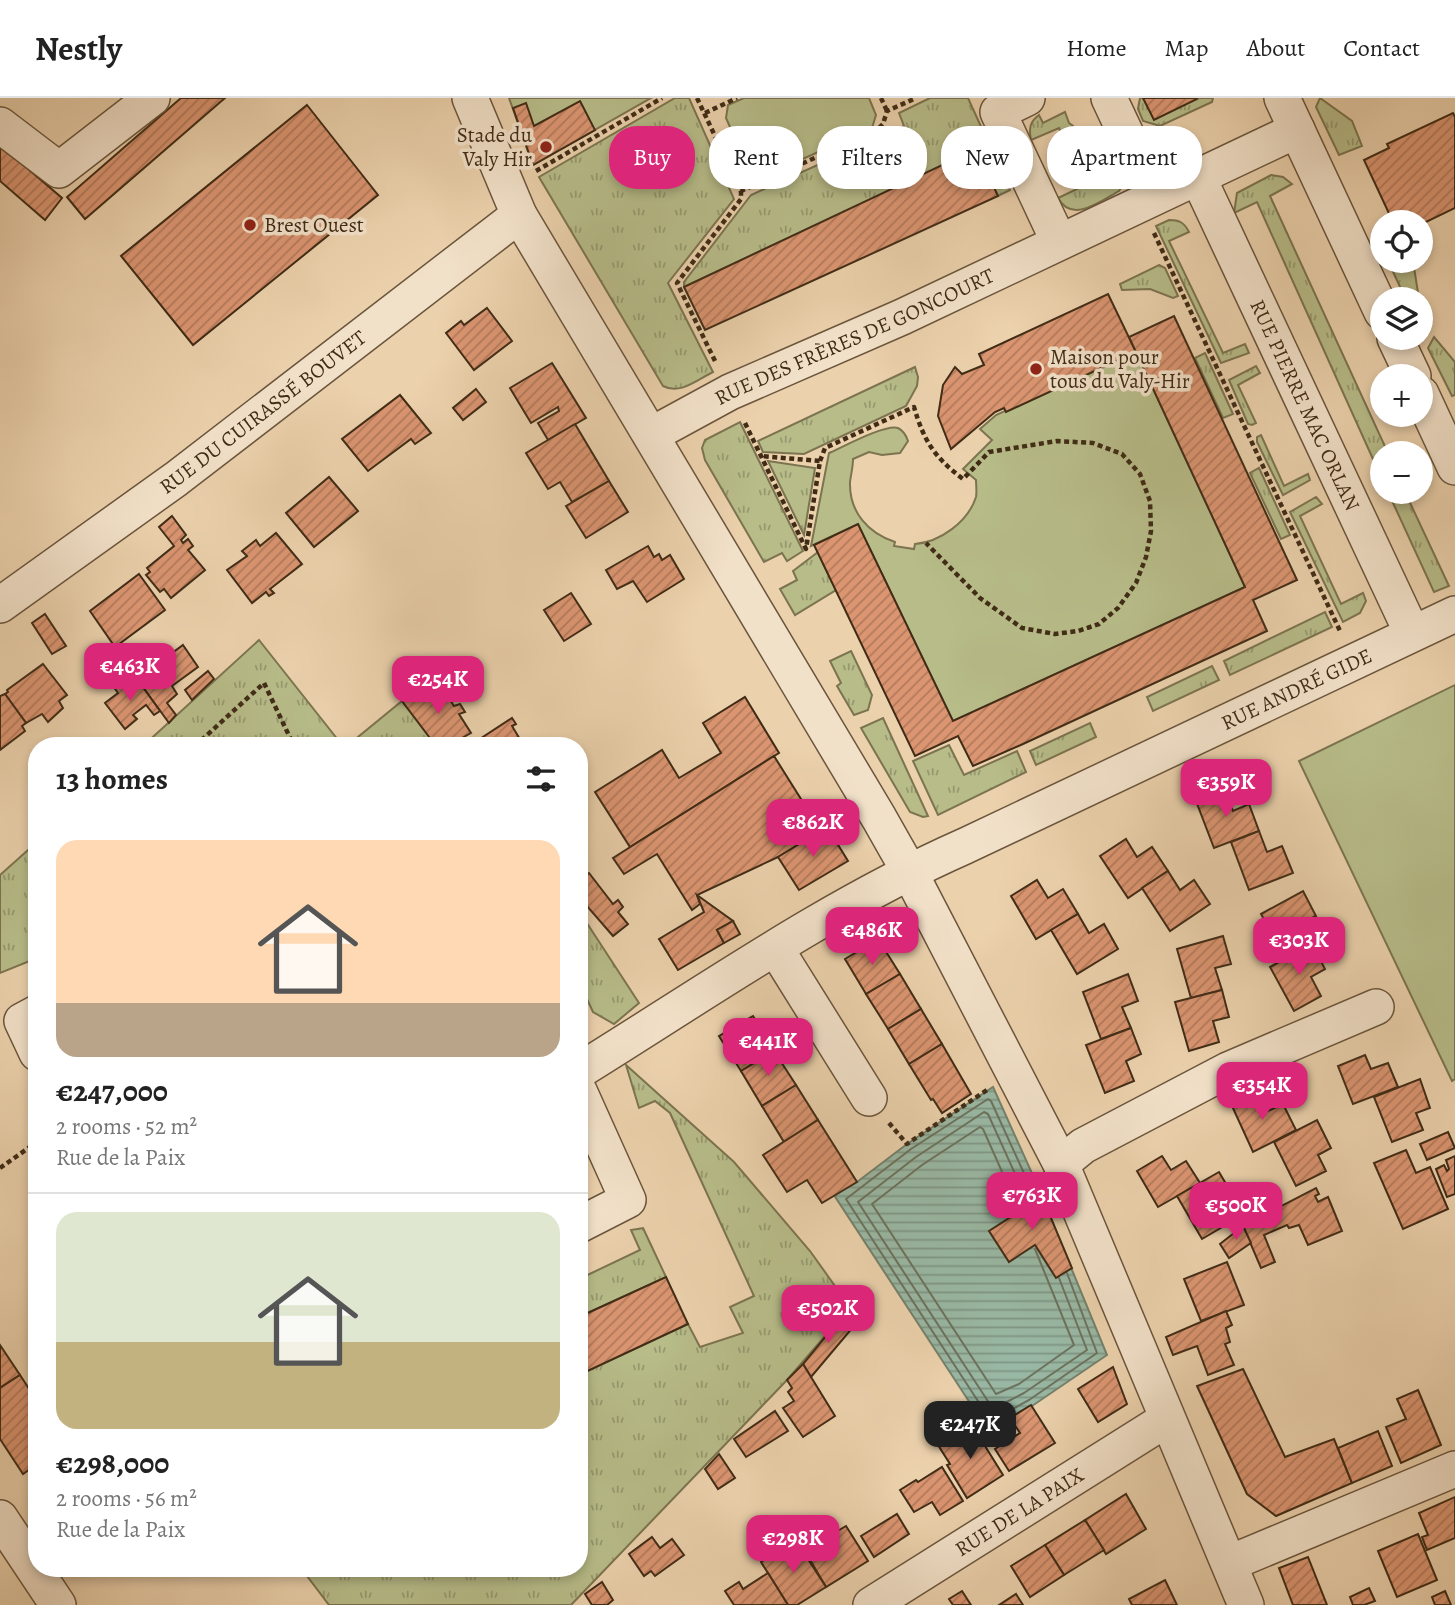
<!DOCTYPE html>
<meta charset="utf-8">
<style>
:root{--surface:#fff;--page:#f2f2f2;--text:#222;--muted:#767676;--line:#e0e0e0;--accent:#db2777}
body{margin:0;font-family:Alegreya,serif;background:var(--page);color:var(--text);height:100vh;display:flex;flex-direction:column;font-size:26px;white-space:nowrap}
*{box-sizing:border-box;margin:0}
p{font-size:23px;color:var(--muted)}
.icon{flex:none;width:38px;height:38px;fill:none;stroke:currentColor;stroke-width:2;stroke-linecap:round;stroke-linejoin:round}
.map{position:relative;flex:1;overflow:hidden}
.sheet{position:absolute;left:28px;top:639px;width:560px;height:840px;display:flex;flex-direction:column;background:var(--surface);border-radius:28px;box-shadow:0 4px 10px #0003}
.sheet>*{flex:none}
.banner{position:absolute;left:609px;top:28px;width:665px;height:63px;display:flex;gap:14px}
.fabs{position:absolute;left:1370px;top:112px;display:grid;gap:14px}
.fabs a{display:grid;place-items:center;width:63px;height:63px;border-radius:50%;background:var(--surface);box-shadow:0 4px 10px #0003;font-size:35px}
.price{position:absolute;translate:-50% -60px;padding:0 16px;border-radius:14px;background:var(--accent);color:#fff;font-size:23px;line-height:46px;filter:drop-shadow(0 2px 4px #0008)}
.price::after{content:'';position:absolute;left:50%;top:42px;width:21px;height:16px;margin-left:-10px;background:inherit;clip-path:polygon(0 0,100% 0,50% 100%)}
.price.on{background:#222;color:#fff}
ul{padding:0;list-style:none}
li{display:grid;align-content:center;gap:14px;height:371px;padding:0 28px}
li+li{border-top:2px solid var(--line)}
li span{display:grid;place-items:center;height:217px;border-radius:21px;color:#555}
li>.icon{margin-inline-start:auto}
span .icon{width:126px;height:126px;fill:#fffc;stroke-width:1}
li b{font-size:30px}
h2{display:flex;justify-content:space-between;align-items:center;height:84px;padding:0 28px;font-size:30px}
.pill{padding:0 24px;border-radius:28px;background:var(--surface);box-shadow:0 4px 10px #0003;font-size:24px;line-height:63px}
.pill.on{background:var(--accent);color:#fff}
header{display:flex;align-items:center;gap:42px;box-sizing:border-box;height:98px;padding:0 35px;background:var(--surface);border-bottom:2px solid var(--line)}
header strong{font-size:33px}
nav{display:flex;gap:38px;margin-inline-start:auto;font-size:24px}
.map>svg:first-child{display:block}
</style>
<header>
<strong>Nestly</strong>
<nav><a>Home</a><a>Map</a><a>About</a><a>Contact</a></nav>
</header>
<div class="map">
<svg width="1455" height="1507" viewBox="0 0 1455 1507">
<defs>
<pattern id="grass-tufts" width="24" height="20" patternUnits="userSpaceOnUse" patternTransform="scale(1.75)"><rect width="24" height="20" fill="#b7bc89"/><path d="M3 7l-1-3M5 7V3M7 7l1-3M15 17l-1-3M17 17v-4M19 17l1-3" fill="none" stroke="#96996f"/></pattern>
<pattern id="water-rules" width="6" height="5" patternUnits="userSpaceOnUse" patternTransform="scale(1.75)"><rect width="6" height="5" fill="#99b8a4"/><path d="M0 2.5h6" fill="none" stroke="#7e9685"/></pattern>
<pattern id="building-hatch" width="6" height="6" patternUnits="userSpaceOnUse" patternTransform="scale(1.75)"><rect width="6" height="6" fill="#db9571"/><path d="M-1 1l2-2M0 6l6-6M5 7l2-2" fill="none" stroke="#b37a5c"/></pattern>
</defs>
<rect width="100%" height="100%" fill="#ebd1ac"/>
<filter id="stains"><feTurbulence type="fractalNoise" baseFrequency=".00286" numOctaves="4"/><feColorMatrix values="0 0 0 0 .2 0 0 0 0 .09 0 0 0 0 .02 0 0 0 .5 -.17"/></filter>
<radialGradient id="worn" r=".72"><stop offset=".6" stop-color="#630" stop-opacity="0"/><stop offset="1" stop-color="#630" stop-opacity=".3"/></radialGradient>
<!-- grass -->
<g fill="url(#grass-tufts)" stroke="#7c7450" stroke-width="2">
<path d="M675,0H689L734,101L668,185L713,274C697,282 680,297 663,288L539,79Z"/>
<path d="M930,0H968L1010,92L998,98L976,52L684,189V184L751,97L904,28L899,15Z"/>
<path d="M1140,0H1143L1154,21L1196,0H1213L1212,4L1160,28L1143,23L1138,11Z"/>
<path d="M1320,0L1352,23L1362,48L1339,57L1316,9Z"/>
<path d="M1065,14L1069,25L1073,28L1096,78L1123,68V80L1097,82L1083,87L1059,30L1031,42C1029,32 1029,24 1039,17L1043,25Z"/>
<path d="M1271,77L1283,79L1292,86L1270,98L1388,355H1382V381L1257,104L1234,115L1237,95Z"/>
<path d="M1079,90H1121L1119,93C1101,103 1072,126 1058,100Z"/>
<path d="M1169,122C1179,122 1184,124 1189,134L1169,143L1223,255L1245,246L1249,255L1221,265L1156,128Z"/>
<path d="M1388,163H1413L1419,201H1412L1401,191Z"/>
<path d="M1159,167L1165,170L1178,198L1173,200L1150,191L1122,192L1120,186Z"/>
<path d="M1434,239L1455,264V297L1452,298L1428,250Z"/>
<path d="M1205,255L1233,316L1223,320L1195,260Z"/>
<path d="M1256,268L1260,275L1238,287L1256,325L1252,327L1248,326L1229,282Z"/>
<path d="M915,269L918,279L917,288L906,308L804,356L763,354L758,343Z"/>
<path d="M740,324L803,453L787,463L782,455L764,464L705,362L702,350L705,342Z"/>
<path d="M1261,337L1284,388L1308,376L1310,382L1283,397L1257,344V339Z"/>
<path d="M768,363L815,370L804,437Z"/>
<path d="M1259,370L1290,437L1281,441L1250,375Z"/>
<path d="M1388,394H1405L1449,488L1434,494Z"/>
<path d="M1316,399L1322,406L1300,418L1341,506L1363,495L1366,503L1360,515L1343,524L1290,414Z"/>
<path d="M818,454L836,492L795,517L780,491L797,482L793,473Z"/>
<path d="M1325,514L1332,529L1230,577L1224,563Z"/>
<path d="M259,542L342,647L143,648Z"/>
<path d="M851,553L872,597L868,612L854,617L837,588L841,585L830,563Z"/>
<path d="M1212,568L1219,582L1153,613L1147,599Z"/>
<path d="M402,603L436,647L347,648Z"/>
<path d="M883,620L928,718L923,719L910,714L861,630Z"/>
<path d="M1090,625L1096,639L1036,667L1030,653Z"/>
<path d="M949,647L964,677L1017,653L1026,674L938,717L913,663Z"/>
<path d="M37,744V860L0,875V777Z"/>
<path d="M579,813L639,905L614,926L593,914L579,884Z"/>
<path d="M626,967L734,1064L810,1153L835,1188L838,1223L787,1282L571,1507H329L301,1470H579V1277L688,1226L700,1249L743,1235L730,1209L754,1198L670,1015L655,1003L639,1010Z"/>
<path d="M643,1130L666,1179L579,1219V1181L640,1152L631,1132Z"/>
</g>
<!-- park -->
<g fill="#b7bc89" stroke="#7c7450" stroke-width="2">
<path d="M509,0H651L533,67Z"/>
<path d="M744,0H869L876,17L872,30L760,80L750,74L726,20L728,7Z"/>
<path d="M1136,254L1245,489L953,623L858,426L811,448L829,355C843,349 885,326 898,330C904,333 906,337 908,343L900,355L882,357L869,354L853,361C853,369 851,376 850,384C849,414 868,435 895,444L894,448L914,451L915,446C940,444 968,424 976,399C977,394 976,387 976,382L963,371L992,342L980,331L996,317Z"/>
<path d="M1455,587V981L1452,983L1299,663Z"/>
</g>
<!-- water -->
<path fill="url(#water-rules)" stroke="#75806b" stroke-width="2" d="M993,989L1035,1082L1107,1257L1032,1308L989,1334L834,1097L857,1084L907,1046Z"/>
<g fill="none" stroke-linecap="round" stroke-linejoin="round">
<!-- shore -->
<g stroke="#6c725d" stroke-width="2">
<path d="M1028,1084L991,1003L988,1001L911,1051L846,1101L991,1323L1029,1302L1097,1255L1067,1175"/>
<path d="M1021,1089L988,1016L984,1014L916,1059L858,1104L993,1311L1024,1295L1087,1252L1059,1180"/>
<path d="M1019,1112L983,1031L980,1029L922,1067L872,1106L996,1296L1019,1286L1074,1247L1035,1151"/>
</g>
</g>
<!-- building -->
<g fill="url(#building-hatch)" stroke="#402c16" stroke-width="2">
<path d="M181,0H225L85,121L67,99Z"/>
<path d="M1143,0H1196L1197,1L1154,22Z"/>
<path d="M580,3L595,32L533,67L513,10L526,5L534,28Z"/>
<path d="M307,7L378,97L193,247L121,158Z"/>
<path d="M1453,15L1455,19V110L1424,125L1422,121L1414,124H1393L1364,62L1389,50L1387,46Z"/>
<path d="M0,47L62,100L45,122L0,83Z"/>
<path d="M976,51L998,98L705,232L684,189Z"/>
<path d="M1108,196L1136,254L1006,314L1004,310L995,314L951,351L938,318L943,287L955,269L962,276L984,267L979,256Z"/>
<path d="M487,210L512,243L474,272L446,235L461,223L464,227Z"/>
<path d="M1174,218L1297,482L1253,502L1267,533L1023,646L973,668L958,638L915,658L814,447L858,426L953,623L1245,489L1129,239Z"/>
<path d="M552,265L586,320L548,342L538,325L559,313L558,309L531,325L510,290Z"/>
<path d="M476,291L486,304L463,322L453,310Z"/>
<path d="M400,297L431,335L415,346L411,341L368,373L342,341Z"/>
<path d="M575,326L609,383L572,404L560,384L548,391L526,355Z"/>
<path d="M329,379L358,413L314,449L286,415Z"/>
<path d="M609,383L628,414L586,440L566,408Z"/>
<path d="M172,418L186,437L181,442L183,445L188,441L193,448L188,452L205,472L171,500L164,491L160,494L146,477L150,474L147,470L174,448L159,429Z"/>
<path d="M276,435L302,466L270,491L274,495L269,498L266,494L252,505L227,472L247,458L242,453L256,442L260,448Z"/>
<path d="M648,448L654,459L659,456L662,462L670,457L684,481L647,504L633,483L617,491L606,472Z"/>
<path d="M139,476L165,512L115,549L90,513Z"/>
<path d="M571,495L591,526L564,543L544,512Z"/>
<path d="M45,516L66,548L52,556L32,525Z"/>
<path d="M183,547L198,569L172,588L177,596L167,605L176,617L169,625L137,581Z"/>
<path d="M43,566L67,597L59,603L63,610L48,624L42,616L26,625L5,596L8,594L7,592Z"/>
<path d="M208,573L214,581L192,602L185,592Z"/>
<path d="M137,581L160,613L154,617L146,607L133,617L137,621L125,631L105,605L118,595L113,588L119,583L125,590Z"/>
<path d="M437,581L454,608L460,606L465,614L459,616L471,635L462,640L467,648H436L402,603Z"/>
<path d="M5,596L26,625L22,628L25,633L0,652V598Z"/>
<path d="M745,599L779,655L630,749L595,694L662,652L679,680L721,655L703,625Z"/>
<path d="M512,620L516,626L512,628L524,648H473L472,646Z"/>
<path d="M774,658L821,733L778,759L697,797L700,806L692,812L657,756L624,776L613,760Z"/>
<path d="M1225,692L1233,713L1249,706L1259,733L1214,750L1196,703Z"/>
<path d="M827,729L848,763L799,792L778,759Z"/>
<path d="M1259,733L1267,754L1282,748L1293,775L1249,792L1231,744Z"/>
<path d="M1126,741L1137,759L1152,749L1168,773L1128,800L1100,758Z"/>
<path d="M1168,773L1180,792L1194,782L1210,806L1170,833L1142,790Z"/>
<path d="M589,775L613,806L618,802L623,809L618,814L628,826L613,838L579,799V782Z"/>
<path d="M1037,782L1048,800L1063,791L1078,816L1036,841L1011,798Z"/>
<path d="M1303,793L1316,818L1301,826L1312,846L1285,860L1261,816Z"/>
<path d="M697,797L733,823L717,832L724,845L678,872L659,841L704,814Z"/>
<path d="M1078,816L1089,835L1104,826L1118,851L1077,876L1051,832Z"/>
<path d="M733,823L740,836L724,845L717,832Z"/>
<path d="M1223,838L1231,866L1215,870L1222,892L1191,900L1177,851Z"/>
<path d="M878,841L900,876L866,896L845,861Z"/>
<path d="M1312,846L1325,871L1311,879L1321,898L1294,913L1270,869Z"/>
<path d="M900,876L921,911L888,931L866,896Z"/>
<path d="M1128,876L1138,903L1122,909L1131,930L1101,941L1083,894Z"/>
<path d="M1222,892L1229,919L1213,923L1219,944L1189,953L1175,904Z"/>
<path d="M921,911L942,946L909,966L888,931Z"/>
<path d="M753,918L774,953L741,973L719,938Z"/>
<path d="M1131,930L1141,956L1126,963L1134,983L1105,995L1086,947Z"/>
<path d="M942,946L971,996L942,1015L933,1001L931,1002L909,966Z"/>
<path d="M774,953L796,987L762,1008L741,973Z"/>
<path d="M1365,957L1371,971L1388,965L1398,989L1353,1006L1338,968Z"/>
<path d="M1420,981L1430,1010L1416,1015L1423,1032L1392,1044L1374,999Z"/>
<path d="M796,987L818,1022L784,1044L762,1008Z"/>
<path d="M1259,994L1268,1013L1283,1006L1296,1032L1253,1054L1232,1008Z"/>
<path d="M818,1022L857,1084L822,1105L807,1082L787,1094L763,1057Z"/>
<path d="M1317,1022L1331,1050L1318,1057L1326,1073L1296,1088L1274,1044Z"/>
<path d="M1448,1034L1455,1050L1427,1062L1420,1046Z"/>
<path d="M1406,1052L1416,1075L1430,1069L1448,1111L1403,1131L1374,1065Z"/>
<path d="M1162,1058L1171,1072L1186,1063L1200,1085L1158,1109L1137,1073Z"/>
<path d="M1455,1058V1096L1447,1099L1436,1071L1444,1067L1447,1073L1449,1071L1446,1062Z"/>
<path d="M1219,1074L1235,1101L1222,1108L1231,1124L1202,1141L1177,1098Z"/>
<path d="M1035,1082L1072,1170L1056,1180L1035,1147L1009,1164L989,1133L1023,1111L1014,1095Z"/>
<path d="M1316,1090L1319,1096L1315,1098L1318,1104L1328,1099L1342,1133L1308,1147L1299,1127L1289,1130L1287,1127L1264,1137L1275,1164L1261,1170L1243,1128Z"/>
<path d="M1243,1128L1251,1145L1229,1160L1220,1146Z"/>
<path d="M1227,1164L1244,1207L1201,1223L1184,1181Z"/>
<path d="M666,1179L688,1226L579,1277V1219Z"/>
<path d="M1226,1213L1232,1227L1226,1230L1230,1244L1225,1246L1234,1267L1208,1277L1197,1248L1173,1257L1166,1239Z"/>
<path d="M845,1215L854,1228L811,1279L803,1266Z"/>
<path d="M0,1247L20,1277L0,1290Z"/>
<path d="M803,1266L835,1318L803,1339L783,1310L794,1303L788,1294L792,1290L787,1282Z"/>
<path d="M1113,1269L1127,1306L1098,1324L1078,1291Z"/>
<path d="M1243,1271L1285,1359L1334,1341L1352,1385L1276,1418L1247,1396L1197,1288Z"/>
<path d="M20,1277L37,1303V1366L23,1376L0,1341V1290Z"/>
<path d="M1418,1292L1441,1347L1401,1365L1386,1329L1406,1321L1397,1301Z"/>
<path d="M1031,1307L1055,1345L1009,1373L995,1351L1020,1335L1010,1320Z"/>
<path d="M775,1313L788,1333L746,1359L734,1341Z"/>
<path d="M972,1327L1003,1377L967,1400L947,1367L950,1366L938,1347Z"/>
<path d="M1378,1333L1392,1368L1352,1385L1338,1350Z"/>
<path d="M719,1356L735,1380L718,1391L705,1371Z"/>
<path d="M942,1369L963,1403L940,1417L932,1404L914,1414L900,1392L916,1382L918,1384Z"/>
<path d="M1126,1396L1146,1431L1106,1456L1085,1422Z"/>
<path d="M1455,1399V1440L1427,1452L1422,1439L1428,1437L1419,1415Z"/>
<path d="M897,1416L909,1436L874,1459L861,1438Z"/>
<path d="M1085,1422L1104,1452L1064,1477L1045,1447Z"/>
<path d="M846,1428L868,1463L826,1489L799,1443L813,1435L819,1444Z"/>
<path d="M1418,1436L1437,1482L1397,1499L1378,1453Z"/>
<path d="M652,1439L660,1450L672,1441L684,1457L655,1478L651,1473L644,1478L629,1456Z"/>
<path d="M792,1444L799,1454L802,1452L826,1489L797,1507H788L761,1464Z"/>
<path d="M1045,1447L1064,1477L1030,1499L1011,1468Z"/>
<path d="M1308,1459L1327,1507H1293L1279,1470Z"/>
<path d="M768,1475L788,1507H734L725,1493L739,1484L743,1491Z"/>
<path d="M1165,1482L1177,1507H1132L1129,1501Z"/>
<path d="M602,1484L613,1502L607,1507H592L585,1496Z"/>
<path d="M1369,1490L1375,1503L1364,1507H1353L1350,1499Z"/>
<path d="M962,1493L971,1507H953L949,1501Z"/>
<path d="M1445,1493L1451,1507H1435L1432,1499Z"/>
<path d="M1016,1496L1023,1507H999Z"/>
</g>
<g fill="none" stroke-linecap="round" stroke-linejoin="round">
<defs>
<g id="minor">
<path d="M470,0L519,117L879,720L909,773L1061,1066L1246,1507"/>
<path d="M1027,0L998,14L1059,144"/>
<path d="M1109,0L1155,98"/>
<path d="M1282,0L1382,214"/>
<path d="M0,27L59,72L152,0"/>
<path id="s1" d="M1198,79L1412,535"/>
<path d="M1395,240L1413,278"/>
<path d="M1421,296L1455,369"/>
<path id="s2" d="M651,337L730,294L902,219L1297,32"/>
<path id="s3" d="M0,507L176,381L519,117"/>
<path d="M776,851L869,1000"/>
<path d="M37,915L22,923L37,955"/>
<path id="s4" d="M579,973C705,895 829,808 965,748L1455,516"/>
<path d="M579,993L628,1102L579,1127"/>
<path d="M1061,1066L1083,1048L1228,972L1376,909"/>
<path d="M0,1420L58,1507"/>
<path d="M1230,1465L1455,1371"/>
<path id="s5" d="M871,1507L1167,1321"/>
</g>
</defs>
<!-- minor casing -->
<use href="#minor" stroke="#6b553c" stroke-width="38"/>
<!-- path -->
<g stroke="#402c16" stroke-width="4.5" stroke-dasharray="5 3.5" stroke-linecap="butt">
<path d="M697,0L741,93L877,32L883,26L887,13L916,0"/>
<path d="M881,0L887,13"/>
<path d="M705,15L737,0"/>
<path d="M536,73L662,0"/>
<path d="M1154,135L1340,533"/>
<path d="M715,263L677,185L741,101V93"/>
<path d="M745,325L806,451L820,363L760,358"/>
<path d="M820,363L825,350L914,309C924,343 934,359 963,381L989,354L1057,343L1093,345L1122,356L1140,376L1150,403L1151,433L1146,459L1136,485L1118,510L1099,526L1078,533L1055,536L1022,530L980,500L926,445"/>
<path d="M195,648L264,585L294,648"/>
<path d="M889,1025L907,1046L987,992"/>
<path d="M0,1070L37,1044"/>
</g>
<!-- minor -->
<use href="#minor" stroke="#f2e1c9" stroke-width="35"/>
</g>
<!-- markers -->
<g fill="#8f2418" stroke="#f2e1c9" stroke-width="2.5">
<circle cx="546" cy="49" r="7"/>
<circle cx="250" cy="127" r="7"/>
<circle cx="1036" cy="271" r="7"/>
</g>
<g text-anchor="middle" stroke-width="7" stroke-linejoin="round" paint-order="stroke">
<!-- poi labels -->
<g font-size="21" fill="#402c16" stroke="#f2e1c9" text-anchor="start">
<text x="532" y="44" text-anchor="end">Stade du<tspan x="532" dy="24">Valy Hir</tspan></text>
<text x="264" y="134">Brest Ouest</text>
<text x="1050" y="266">Maison pour<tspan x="1050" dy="24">tous du Valy-Hir</tspan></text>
</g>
<!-- street labels -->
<g font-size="21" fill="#402c16" stroke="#f2e1c9">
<text dy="7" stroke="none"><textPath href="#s2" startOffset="226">RUE DES FRÈRES DE GONCOURT</textPath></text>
<text dy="7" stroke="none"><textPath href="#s1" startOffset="252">RUE PIERRE MAC ORLAN</textPath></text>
<text dy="7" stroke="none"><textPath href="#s3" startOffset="326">RUE DU CUIRASSÉ BOUVET</textPath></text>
<text dy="7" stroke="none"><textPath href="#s4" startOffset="814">RUE ANDRÉ GIDE</textPath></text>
<text dy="7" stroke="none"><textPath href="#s5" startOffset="175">RUE DE LA PAIX</textPath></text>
</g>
</g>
<rect width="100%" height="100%" filter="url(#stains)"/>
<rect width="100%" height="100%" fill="url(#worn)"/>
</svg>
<div class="fabs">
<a><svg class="icon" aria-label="locate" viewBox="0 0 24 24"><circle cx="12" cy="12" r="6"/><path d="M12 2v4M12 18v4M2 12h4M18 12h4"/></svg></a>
<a><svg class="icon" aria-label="layers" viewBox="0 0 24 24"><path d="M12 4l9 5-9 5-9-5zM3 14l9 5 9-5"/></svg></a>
<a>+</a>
<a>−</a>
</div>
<b class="price" style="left:130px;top:605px">€463K</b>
<b class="price" style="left:438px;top:618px">€254K</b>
<b class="price" style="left:1226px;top:721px">€359K</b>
<b class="price" style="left:813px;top:761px">€862K</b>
<b class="price" style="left:872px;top:869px">€486K</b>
<b class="price" style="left:1299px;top:879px">€303K</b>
<b class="price" style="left:768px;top:980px">€441K</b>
<b class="price" style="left:1262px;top:1024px">€354K</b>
<b class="price" style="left:1032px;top:1134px">€763K</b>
<b class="price" style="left:1236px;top:1144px">€500K</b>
<b class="price" style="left:828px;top:1247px">€502K</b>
<b class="price on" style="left:970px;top:1363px">€247K</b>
<b class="price" style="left:793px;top:1477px">€298K</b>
<div class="banner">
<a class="pill on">Buy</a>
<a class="pill">Rent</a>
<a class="pill">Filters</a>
<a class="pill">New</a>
<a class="pill">Apartment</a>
</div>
<section class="sheet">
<h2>13 homes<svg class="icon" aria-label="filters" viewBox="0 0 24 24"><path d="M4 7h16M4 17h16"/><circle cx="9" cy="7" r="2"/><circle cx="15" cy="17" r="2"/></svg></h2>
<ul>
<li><span style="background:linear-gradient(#ffd9b3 75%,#b9a48a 0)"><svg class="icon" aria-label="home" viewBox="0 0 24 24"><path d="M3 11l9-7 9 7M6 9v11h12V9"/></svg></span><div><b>€247,000</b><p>2 rooms · 52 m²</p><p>Rue de la Paix</p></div></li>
<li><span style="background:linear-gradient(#dfe7d0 60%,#c2b280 0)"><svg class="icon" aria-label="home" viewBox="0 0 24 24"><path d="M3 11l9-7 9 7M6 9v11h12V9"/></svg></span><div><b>€298,000</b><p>2 rooms · 56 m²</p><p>Rue de la Paix</p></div></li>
</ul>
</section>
</div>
